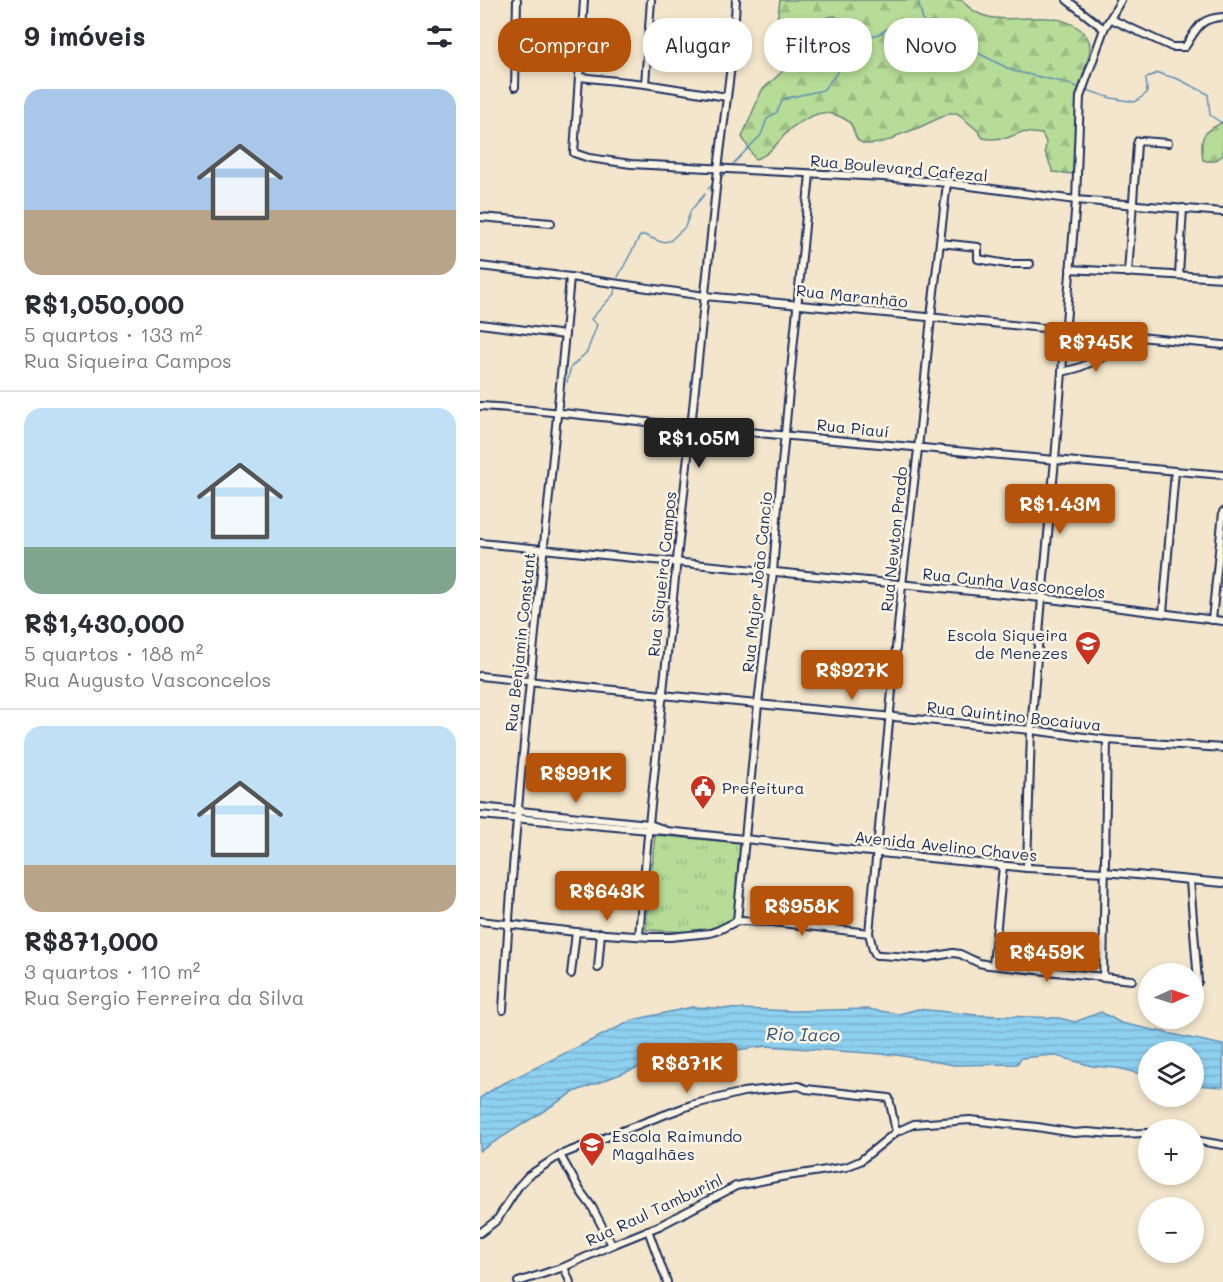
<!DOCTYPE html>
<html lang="pt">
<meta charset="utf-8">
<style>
:root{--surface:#fff;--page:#f7f7f7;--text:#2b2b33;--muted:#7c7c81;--line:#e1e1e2;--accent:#b45309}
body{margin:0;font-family:Mali,sans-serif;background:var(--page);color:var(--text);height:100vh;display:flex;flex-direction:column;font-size:22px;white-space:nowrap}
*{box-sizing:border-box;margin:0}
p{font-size:20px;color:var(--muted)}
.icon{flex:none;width:33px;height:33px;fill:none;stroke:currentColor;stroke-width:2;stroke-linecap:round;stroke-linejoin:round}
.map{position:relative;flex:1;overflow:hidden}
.details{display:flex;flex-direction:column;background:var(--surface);width:480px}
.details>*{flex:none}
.top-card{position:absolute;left:18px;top:18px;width:570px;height:54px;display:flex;gap:12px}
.needle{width:39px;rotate:87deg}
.controls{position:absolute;left:658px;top:963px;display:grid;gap:12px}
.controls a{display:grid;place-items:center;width:66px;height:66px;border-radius:50%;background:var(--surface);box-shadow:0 3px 9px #0003;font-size:30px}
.price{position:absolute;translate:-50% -51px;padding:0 14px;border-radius:6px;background:var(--accent);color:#fff;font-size:20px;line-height:39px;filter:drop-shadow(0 2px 3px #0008)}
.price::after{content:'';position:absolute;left:50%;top:36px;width:18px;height:14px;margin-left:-9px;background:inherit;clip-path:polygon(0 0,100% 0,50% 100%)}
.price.selected{background:#222;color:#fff}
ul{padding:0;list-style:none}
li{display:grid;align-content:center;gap:12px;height:318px;padding:0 24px}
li+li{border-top:2px solid var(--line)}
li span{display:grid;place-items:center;height:186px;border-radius:18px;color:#555}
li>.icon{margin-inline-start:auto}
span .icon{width:108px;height:108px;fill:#fffc;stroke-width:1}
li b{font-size:26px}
h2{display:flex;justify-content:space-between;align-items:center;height:72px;padding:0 24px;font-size:26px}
.pill{padding:0 21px;border-radius:24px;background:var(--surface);box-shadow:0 3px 9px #0003;font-size:21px;line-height:54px}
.pill.selected{background:var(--accent);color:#fff}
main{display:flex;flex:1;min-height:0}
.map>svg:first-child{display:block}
</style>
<main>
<section class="details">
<h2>9 imóveis<svg class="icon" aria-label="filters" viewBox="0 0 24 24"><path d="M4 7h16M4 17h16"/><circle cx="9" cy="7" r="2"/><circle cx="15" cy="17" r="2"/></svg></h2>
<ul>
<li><span style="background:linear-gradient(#a9c7e8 65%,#b9a48a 0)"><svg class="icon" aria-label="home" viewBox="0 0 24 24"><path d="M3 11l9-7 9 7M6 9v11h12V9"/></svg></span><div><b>R$1,050,000</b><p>5 quartos · 133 m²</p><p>Rua Siqueira Campos</p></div></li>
<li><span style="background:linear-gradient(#bfe0f5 75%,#7fa58c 0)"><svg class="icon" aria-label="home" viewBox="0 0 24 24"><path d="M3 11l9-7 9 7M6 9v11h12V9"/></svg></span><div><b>R$1,430,000</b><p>5 quartos · 188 m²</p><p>Rua Augusto Vasconcelos</p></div></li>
<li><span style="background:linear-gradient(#bfe0f5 75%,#b9a48a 0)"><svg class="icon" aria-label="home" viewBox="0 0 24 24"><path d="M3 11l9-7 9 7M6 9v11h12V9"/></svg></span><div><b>R$871,000</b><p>3 quartos · 110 m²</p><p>Rua Sergio Ferreira da Silva</p></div></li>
</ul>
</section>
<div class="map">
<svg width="743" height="1282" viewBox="0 0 743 1282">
<defs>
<pattern id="forest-firs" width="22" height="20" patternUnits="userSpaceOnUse" patternTransform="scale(1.5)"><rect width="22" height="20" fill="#b6dc97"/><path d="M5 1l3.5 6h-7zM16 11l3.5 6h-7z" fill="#9cbd85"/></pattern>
<pattern id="park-tufts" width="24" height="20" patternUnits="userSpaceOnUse" patternTransform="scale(1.5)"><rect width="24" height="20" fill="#b6dc97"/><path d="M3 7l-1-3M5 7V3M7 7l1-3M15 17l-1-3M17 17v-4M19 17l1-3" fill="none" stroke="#9cbd85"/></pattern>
<pattern id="water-rules" width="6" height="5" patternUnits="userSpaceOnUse" patternTransform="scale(1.5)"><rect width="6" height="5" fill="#8ed0f0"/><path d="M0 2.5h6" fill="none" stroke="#7ab3d0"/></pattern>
</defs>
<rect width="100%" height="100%" fill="#f3e6cc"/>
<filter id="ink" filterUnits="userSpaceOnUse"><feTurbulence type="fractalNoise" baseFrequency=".0167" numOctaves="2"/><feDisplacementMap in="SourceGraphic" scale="12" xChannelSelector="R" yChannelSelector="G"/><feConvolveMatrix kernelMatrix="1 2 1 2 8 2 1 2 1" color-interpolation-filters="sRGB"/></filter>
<g filter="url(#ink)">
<!-- forest -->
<g fill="url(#forest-firs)" stroke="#68867a" stroke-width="1.5">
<path d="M300,0H482C512,39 564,0 601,30C605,34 610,40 610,46C610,61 602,76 599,91C598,100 598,109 597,118C596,137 595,155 593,174L573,172L565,152L566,142L562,134L542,132L527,138L510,139L503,138L498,131L477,113H470L438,128L416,136L414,139C405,141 395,145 386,144C373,142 376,131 370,123C364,117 352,113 344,113C337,113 332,116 326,119C321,122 315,125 310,129C300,139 290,156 275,159L262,137L282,90L304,70L310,55C329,45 327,59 342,56C346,56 347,54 350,51C358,41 362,33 361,20L355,16C336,18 342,25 331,36L305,34L295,35Z"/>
<path d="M743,121V155C736,161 732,163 723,160C722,152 720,139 726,133C730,128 738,126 743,121Z"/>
</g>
<!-- park -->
<path fill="url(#park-tufts)" stroke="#68867a" stroke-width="1.5" d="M175,835L262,843L253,921L232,931L211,932L166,930Z"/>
<!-- water -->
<path fill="url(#water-rules)" stroke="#6090b6" stroke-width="1.5" d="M212,1007L313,1011L387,1009L419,1014L438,1009L497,1015L579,1018L595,1022L621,1012L641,1023L743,1045V1087L714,1085V1052H669V1076L637,1068L612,1066L573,1055L541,1058L537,1064L474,1065L417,1055L286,1046L220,1055L164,1065L94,1092L0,1151V1098L18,1086L153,1020Z"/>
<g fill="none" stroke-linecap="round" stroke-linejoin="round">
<!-- stream -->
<g stroke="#6090b6" stroke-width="1.5">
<path d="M438,0L444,25L533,71L587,83L600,88"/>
<path d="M604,89L631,98L655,102L667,93L666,78L678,73L698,79L728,94L730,115L743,124"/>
<path d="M253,164L281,135L287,119L297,112L303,99L343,90L370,57V41L399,34L420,21L443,24"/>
<path d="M240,178L247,172"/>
<path d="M228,189L234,183"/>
<path d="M138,277L160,236L164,235L181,242L190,241L205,227L211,210L225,194"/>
<path d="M87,382L91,367L107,352L117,325L111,319L134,294L135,287"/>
</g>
<defs>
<g id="minor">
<path d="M104,0L94,153L109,158L151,164L403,177L467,183L596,200L743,212"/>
<path d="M587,0L624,29"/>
<path d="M631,19L692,47H705C717,29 719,18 743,17"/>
<path d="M99,77L165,84L247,97"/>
<path d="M165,84L171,0"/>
<path d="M35,87L37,0"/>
<path d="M467,183L451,317L438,449L422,585L389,933L393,950L396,955H400L445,958L473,953L480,954L499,963L509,965L652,980"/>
<path d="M0,217L71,223"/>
<path d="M460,243L498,247V259L527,264H550"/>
<path d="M0,266L90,277L225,296L743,345"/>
<path d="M590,269L743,278"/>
<path d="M648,273L657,144L658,141H662L688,143"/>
<path d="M699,275L703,208"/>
<path d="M0,324L85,335"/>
<path d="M582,372L598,368L640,350"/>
<path d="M0,406C71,410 142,420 213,427C389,444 566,460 743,475"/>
<path d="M0,543L562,598L743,621"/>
<path d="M683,613L695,471"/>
<path d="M732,620L743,512"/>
<path d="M0,676L182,695L551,730L627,740L743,748"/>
<path d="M0,807L169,824L183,829"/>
<path d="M0,815L169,830L186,831L547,868L624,872L743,883"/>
<path d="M547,868L551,730L562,598L575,460L582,372L596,200L600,97L624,29L641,0"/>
<path d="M710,881L718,982"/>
<path d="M0,921L96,932L170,937H190L230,933L239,930L257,921L292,922L389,933"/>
<path d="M257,921L278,704L293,572L298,505L330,174"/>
<path d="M159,935L169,824L211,427L238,169L253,50L256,0"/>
<path d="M513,965L523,866"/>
<path d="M118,968L121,933"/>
<path d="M91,974L96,932"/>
<path d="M623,978L627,740"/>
<path d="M23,1010C37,765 69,521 90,277"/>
<path d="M714,1140L743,1145"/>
<path d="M80,1155L101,1192L112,1207L132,1245"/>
<path d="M168,1230L187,1282"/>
<path d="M0,1233L17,1220L38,1187L48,1176L80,1155L173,1119L211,1105L263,1092L319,1086L326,1089L409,1098L416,1132"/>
<path d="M84,1267L90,1282"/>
<path d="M38,1282L84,1267L132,1245L179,1226L256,1186L301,1177L366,1167L380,1161L416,1132L434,1124L490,1120L557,1127L594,1133L607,1132L632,1134L669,1133"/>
</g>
</defs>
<!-- minor casing -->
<use href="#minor" stroke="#1b2f5e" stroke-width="10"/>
<!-- minor -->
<use href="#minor" stroke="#fcf5e5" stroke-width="6"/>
</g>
</g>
<!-- icons -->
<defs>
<symbol id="school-pin" viewBox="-11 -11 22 30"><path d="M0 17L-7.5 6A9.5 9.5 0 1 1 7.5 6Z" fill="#c8321e" stroke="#fcf5e5"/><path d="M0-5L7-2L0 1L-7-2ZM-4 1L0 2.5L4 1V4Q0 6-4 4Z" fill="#fff"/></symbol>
<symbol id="civic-pin" viewBox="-11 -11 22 30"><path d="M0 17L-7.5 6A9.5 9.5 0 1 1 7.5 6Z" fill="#c8321e" stroke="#fcf5e5"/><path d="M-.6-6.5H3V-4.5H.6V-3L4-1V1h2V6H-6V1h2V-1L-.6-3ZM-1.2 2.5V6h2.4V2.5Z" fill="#fff"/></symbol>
</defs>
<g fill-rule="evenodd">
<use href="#school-pin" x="593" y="629" width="30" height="40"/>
<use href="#civic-pin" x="208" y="773" width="30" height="40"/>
<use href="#school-pin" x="97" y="1130" width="30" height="40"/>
</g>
<g text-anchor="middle" stroke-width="5" stroke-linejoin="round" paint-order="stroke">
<!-- street labels -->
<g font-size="16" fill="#1b2f5e" stroke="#fcf5e5">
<text transform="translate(419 168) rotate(5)" y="6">Rua Boulevard Cafezal</text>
<text transform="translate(372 296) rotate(6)" y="6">Rua Maranhão</text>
<text transform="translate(373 428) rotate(6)" y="6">Rua Piauí</text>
<text transform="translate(414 539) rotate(-84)" y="6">Rua Newton Prado</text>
<text transform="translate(182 574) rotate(-84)" y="6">Rua Siqueira Campos</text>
<text transform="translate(277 582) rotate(-84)" y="6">Rua Major João Cancio</text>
<text transform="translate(534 583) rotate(6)" y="6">Rua Cunha Vasconcelos</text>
<text transform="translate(40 642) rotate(-84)" y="6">Rua Benjamin Constant</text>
<text transform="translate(534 716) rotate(6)" y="6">Rua Quintino Bocaiuva</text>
<text transform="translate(466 846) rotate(6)" y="6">Avenida Avelino Chaves</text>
<text transform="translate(174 1210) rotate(-25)" y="6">Rua Raul Tamburinl</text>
</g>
<!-- poi labels -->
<g font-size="16" fill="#1b2f5e" stroke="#fcf5e5" text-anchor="start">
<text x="588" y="641" text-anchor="end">Escola Siqueira<tspan x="588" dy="18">de Menezes</tspan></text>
<text x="242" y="794">Prefeitura</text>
<text x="132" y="1142">Escola Raimundo<tspan x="132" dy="18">Magalhães</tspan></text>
</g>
<!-- water labels -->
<g font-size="18" font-style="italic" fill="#385782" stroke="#fcf5e5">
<text transform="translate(323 1035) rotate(1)" y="6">Rio Iaco</text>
</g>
</g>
</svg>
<div class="controls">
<a><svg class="needle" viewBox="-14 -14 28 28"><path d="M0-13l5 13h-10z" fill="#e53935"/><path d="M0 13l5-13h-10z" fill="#7c7c81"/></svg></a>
<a><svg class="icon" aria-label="layers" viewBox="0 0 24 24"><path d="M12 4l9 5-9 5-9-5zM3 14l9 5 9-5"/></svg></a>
<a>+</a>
<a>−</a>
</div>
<b class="price" style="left:616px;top:373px">R$745K</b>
<b class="price selected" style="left:219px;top:469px">R$1.05M</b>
<b class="price" style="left:580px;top:535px">R$1.43M</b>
<b class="price" style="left:372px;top:701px">R$927K</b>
<b class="price" style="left:96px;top:804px">R$991K</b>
<b class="price" style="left:127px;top:922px">R$643K</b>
<b class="price" style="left:322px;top:937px">R$958K</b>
<b class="price" style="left:567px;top:983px">R$459K</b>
<b class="price" style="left:207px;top:1094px">R$871K</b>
<div class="top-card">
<a class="pill selected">Comprar</a>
<a class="pill">Alugar</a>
<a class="pill">Filtros</a>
<a class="pill">Novo</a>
</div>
</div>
</main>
